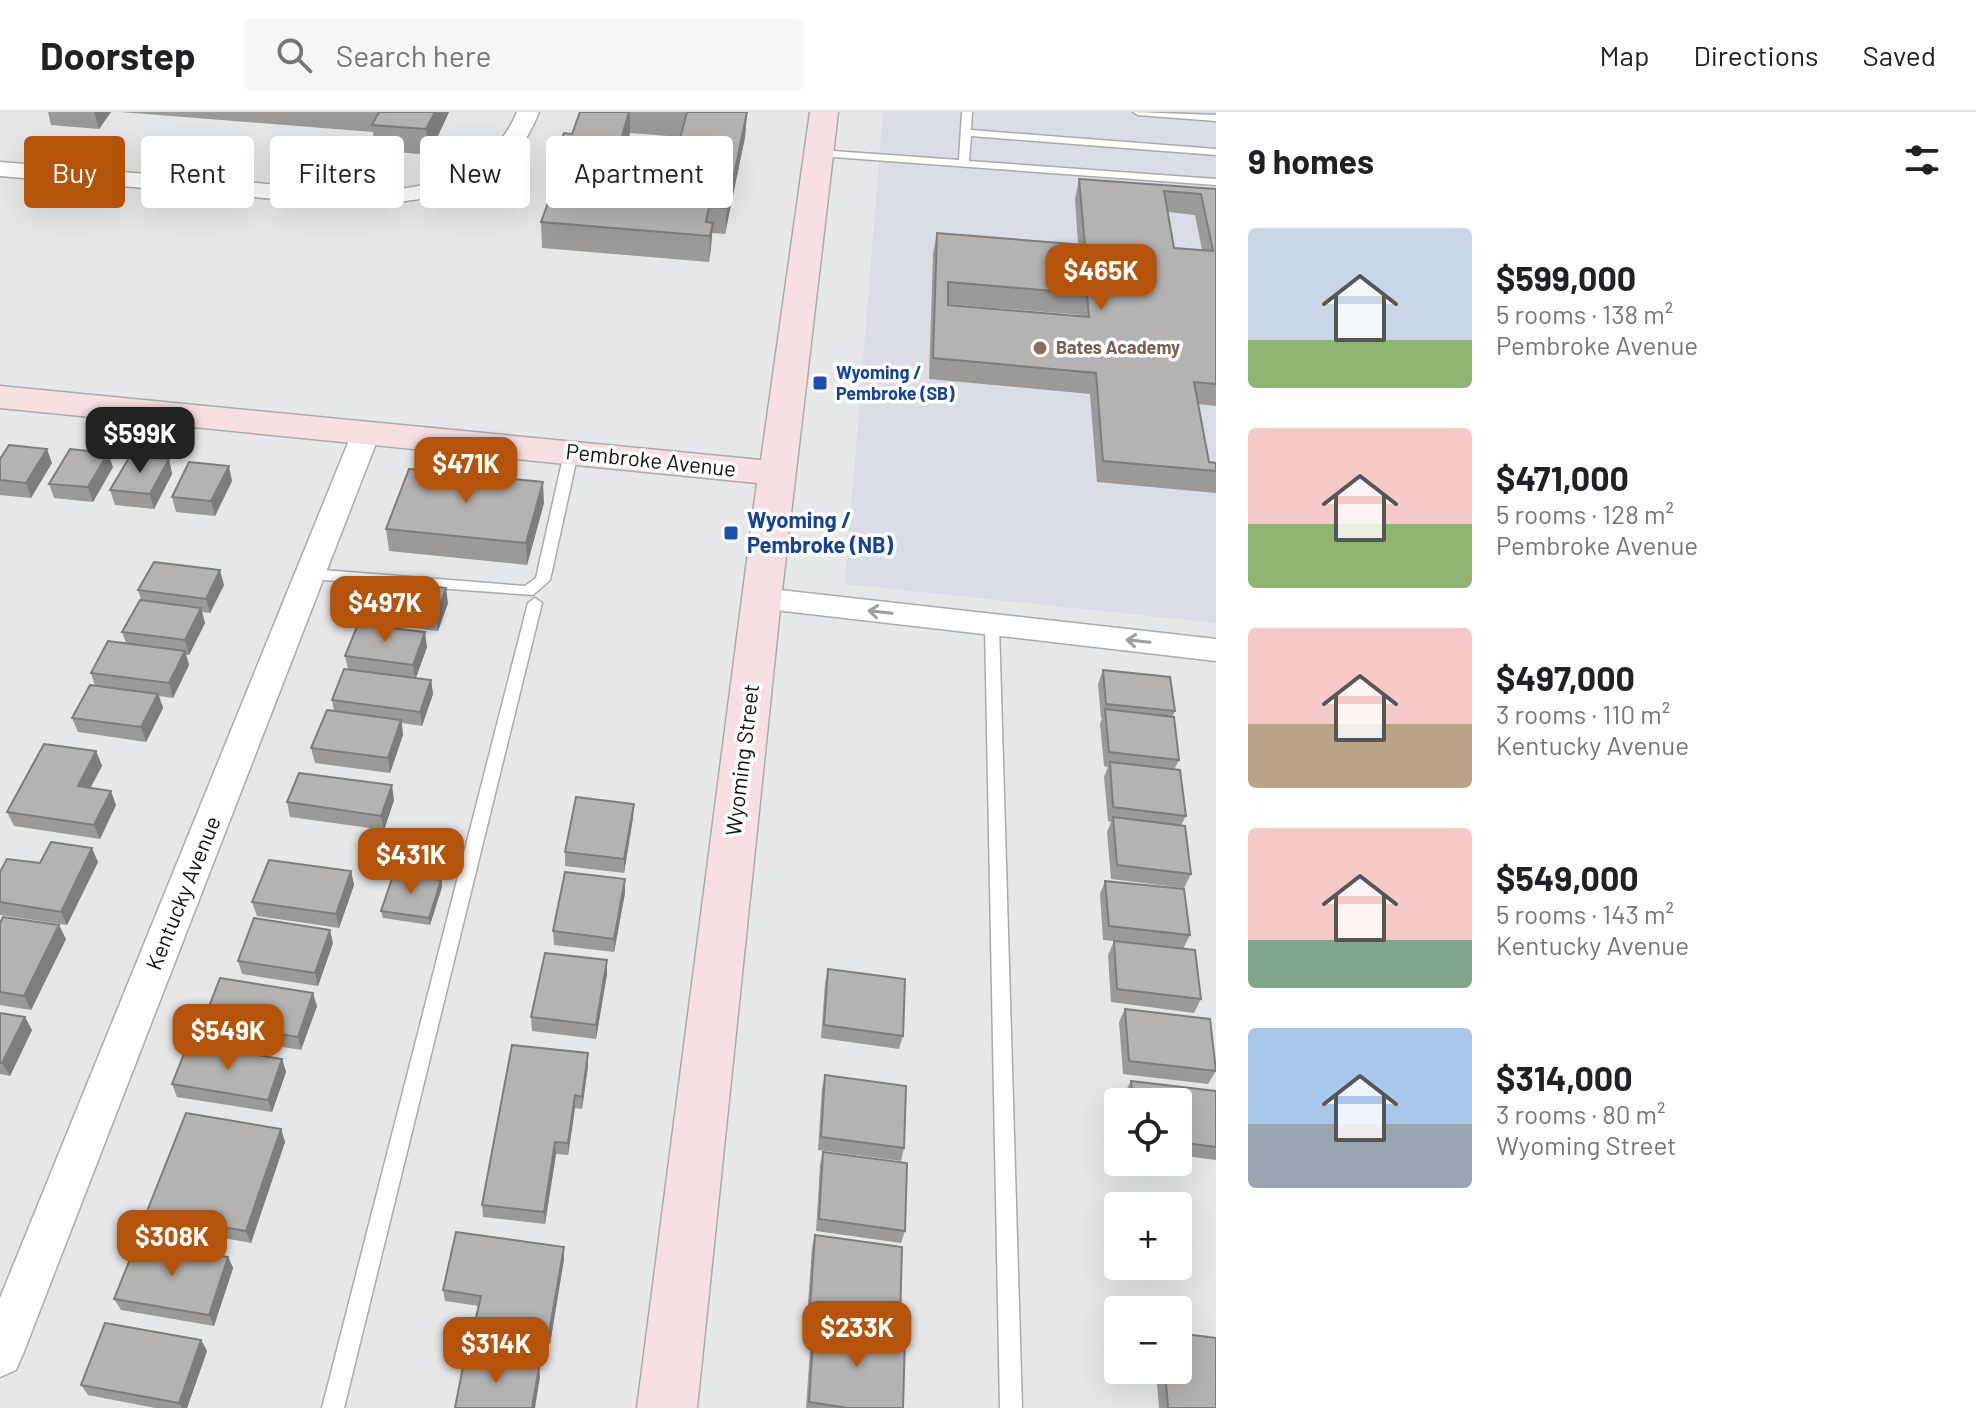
<!DOCTYPE html>
<meta charset="utf-8">
<style>
:root{--surface:#fff;--page:#f6f6f6;--text:#202124;--muted:#757577;--line:#e0e0e0;--accent:#b45309}
body{margin:0;font-family:Barlow,sans-serif;background:var(--page);color:var(--text);height:100vh;display:flex;flex-direction:column;font-size:30px;white-space:nowrap}
*{box-sizing:border-box;margin:0}
p{font-size:26px;color:var(--muted)}
.icon{flex:none;width:44px;height:44px;fill:none;stroke:currentColor;stroke-width:2;stroke-linecap:round;stroke-linejoin:round}
.map{position:relative;flex:1;overflow:hidden}
.side{display:flex;flex-direction:column;background:var(--surface);width:760px}
.side>*{flex:none}
.hud{position:absolute;left:24px;top:24px;width:760px;height:72px;display:flex;gap:16px}
.buttons{position:absolute;left:1104px;top:976px;display:grid;gap:16px}
.buttons a{display:grid;place-items:center;width:88px;height:88px;border-radius:8px;background:var(--surface);box-shadow:0 8px 32px #0002;font-size:40px}
.price{position:absolute;translate:-50% -68px;padding:0 18px;border-radius:16px;background:var(--accent);color:#fff;font-size:26px;line-height:52px;filter:drop-shadow(0 2px 4px #0008)}
.price::after{content:'';position:absolute;left:50%;top:48px;width:24px;height:18px;margin-left:-12px;background:inherit;clip-path:polygon(0 0,100% 0,50% 100%)}
.price.selected{background:#222;color:#fff}
ul{padding:0;list-style:none}
li{display:flex;align-items:center;gap:24px;height:200px;padding:0 32px}
li span{display:grid;place-items:center;flex:none;width:224px;height:160px;border-radius:8px;color:#555}
li>.icon{margin-inline-start:auto}
span .icon{width:96px;height:96px;fill:#fffc;stroke-width:1}
li b{font-size:34px}
h2{display:flex;justify-content:space-between;align-items:center;height:96px;padding:0 32px;font-size:34px}
.tag{padding:0 28px;border-radius:8px;background:var(--surface);box-shadow:0 8px 32px #0002;font-size:28px;line-height:72px}
.tag.selected{background:var(--accent);color:#fff}
header{display:flex;align-items:center;gap:48px;box-sizing:border-box;height:112px;padding:0 40px;background:var(--surface);border-bottom:2px solid var(--line)}
header strong{font-size:38px}
nav{display:flex;gap:44px;margin-inline-start:auto;font-size:28px}
.search{width:560px;height:72px;background:var(--page);display:flex;align-items:center;gap:20px;box-sizing:border-box;padding:0 28px;border-radius:8px;color:var(--muted);font-size:30px}
main{display:flex;flex:1;min-height:0}
.map>svg:first-child{display:block}
</style>
<header>
<strong>Doorstep</strong>
<div class="search"><svg class="icon" aria-label="search" viewBox="0 0 24 24"><circle cx="10" cy="10" r="6"/><path d="M15 15l6 6"/></svg>Search here</div>
<nav><a>Map</a><a>Directions</a><a>Saved</a></nav>
</header>
<main>
<div class="map">
<svg width="1216" height="1296" viewBox="0 0 1216 1296">
<rect width="100%" height="100%" fill="#e6e7e8"/>
<!-- built -->
<path fill="#dadde5" d="M883,0H1216V511L845,472Z"/>
<g fill="none" stroke-linecap="round" stroke-linejoin="round">
<defs>
<g id="lane">
<path d="M962,0H972L971,18L1216,37V43L971,24L969,49L1216,67V73L819,44L814,41L819,38L959,48Z"/>
<path d="M1133,0L1216,3V9L1138,3Z"/>
<path d="M571,337L578,341L550,468L533,483L310,467L303,462L310,457L525,474L536,466L564,341Z"/>
<path d="M535,486L542,491L344,1296H322L528,491Z"/>
<path d="M992,508L999,513L1022,1296H1000L985,513Z"/>
</g>
<g id="street">
<path d="M517,0H539C526,32 509,56 477,70C396,106 303,88 218,82C145,76 73,70 0,64V50C81,57 162,63 244,70C308,75 381,89 444,67C480,54 502,35 517,0Z"/>
<path d="M366,312L376,315L380,321L23,1242L16,1258L0,1265V1186L352,321L356,315Z"/>
<path d="M761,476L1216,527V549L750,495L746,487L750,479Z"/>
</g>
<path id="secondary" d="M810,0H838L781,487L697,1296H637L757,371L0,296V274L761,348Z"/>
</defs>
<!-- lane casing -->
<use href="#lane" stroke="#a9aaab" stroke-width="3"/>
<!-- street casing -->
<use href="#street" stroke="#a9aaab" stroke-width="3"/>
<!-- secondary casing -->
<use href="#secondary" stroke="#a9aaab" stroke-width="3"/>
<!-- lane -->
<use href="#lane" fill="#fff" fill-rule="evenodd"/>
<!-- street -->
<use href="#street" fill="#fff" fill-rule="evenodd"/>
<!-- secondary -->
<use href="#secondary" fill="#f7dee3" fill-rule="evenodd"/>
</g>
<!-- wall -->
<g fill="#9b9a99" fill-rule="evenodd">
<path d="M48,0H111L99,17L51,13Z"/>
<path d="M120,0H449L429,43L375,38L373,20Z"/>
<path d="M580,0H747L745,25L725,122L712,121L709,150L542,136L541,110L557,66L556,43L572,22ZM630,21L681,25L677,38L626,34ZM617,65L669,69L665,85L612,81Z"/>
<path d="M1079,67L1216,77V294L1198,292L1209,350L1216,351V381L1097,370L1090,282L929,267L933,141L937,121L1078,132L1075,87ZM1168,100L1195,103L1202,138L1174,136ZM948,192L1082,203V204L948,193Z"/>
<path d="M0,346L52,351L31,386L0,383Z"/>
<path d="M169,347L172,362L154,397L115,393L110,378Z"/>
<path d="M444,354V360L544,391L527,453L389,439L386,417L426,358Z"/>
<path d="M113,355L93,390L54,386L49,372Z"/>
<path d="M232,369L215,404L176,400L172,385Z"/>
<path d="M224,473L210,501L202,500L205,511L189,543H186L189,553L173,586L159,584L163,596L146,630L78,620L72,606L95,574L91,561L126,531L122,520L141,488L138,478Z"/>
<path d="M448,491L438,519L364,510L361,496Z"/>
<path d="M427,535L416,566L431,568L433,582L422,614L402,611L403,623L390,661L315,651L311,636L334,599L332,588L348,557L345,544Z"/>
<path d="M1103,558L1175,599L1172,605L1179,648L1174,658L1186,704L1181,713L1191,762L1184,776L1111,767L1107,720L1111,710L1108,709L1104,665L1108,655L1104,654L1100,612L1102,606H1101L1098,572Z"/>
<path d="M96,639L102,654L90,676L116,693L100,727L14,714L7,700Z"/>
<path d="M394,688L384,718L290,705L287,690Z"/>
<path d="M633,706L624,761L565,754V740Z"/>
<path d="M98,750L67,813L0,803V760Z"/>
<path d="M351,759L354,773L339,816L257,804L252,790Z"/>
<path d="M625,767V781L614,840L554,833L553,819Z"/>
<path d="M441,768L442,775L430,813L383,806L381,799Z"/>
<path d="M1105,769L1190,823L1183,837L1201,887L1194,901L1111,890L1108,843L1114,829L1143,832L1103,828L1100,782Z"/>
<path d="M0,811L66,827L31,898L0,893Z"/>
<path d="M333,831L318,874L242,862L238,849Z"/>
<path d="M828,857L903,924L899,937L821,926L825,871Z"/>
<path d="M607,862L596,927L532,919L531,905Z"/>
<path d="M317,894L301,938L208,923L203,910Z"/>
<path d="M1125,897L1216,959L1208,972L1123,962L1119,910Z"/>
<path d="M0,901L32,918L10,964L0,962Z"/>
<path d="M282,947L286,960L272,1000L177,985L172,972Z"/>
<path d="M588,954L582,997L575,996L568,1043L556,1042L545,1112L483,1105L482,1093Z"/>
<path d="M825,963L904,1036L901,1049L818,1038L822,976Z"/>
<path d="M1131,969L1216,979V1048L1178,1043V990H1125L1124,982Z"/>
<path d="M281,1017L285,1030L251,1131L152,1113L146,1102Z"/>
<path d="M823,1040L905,1119L901,1131L816,1119L820,1053Z"/>
<path d="M815,1123L900,1208L896,1219L807,1206L812,1135Z"/>
<path d="M564,1135V1147L550,1232L477,1221L475,1210L479,1194L445,1189L443,1178Z"/>
<path d="M228,1145L233,1156L214,1214L121,1198L114,1187Z"/>
<path d="M814,1212L903,1296H806L811,1223Z"/>
<path d="M201,1228L207,1239L187,1296H155L88,1283L81,1273Z"/>
<path d="M1156,1258H1178L1216,1296H1159Z"/>
</g>
<!-- shaded-wall -->
<g fill="#7e7d7d">
<path d="M94,0H111L99,17Z"/>
<path d="M435,0H449L429,43L426,17Z"/>
<path d="M629,0H630V21L624,40L619,34Z"/>
<path d="M747,0L745,25L725,122L727,96Z"/>
<path d="M617,39V65L605,106V80Z"/>
<path d="M713,111L711,137L709,150L710,124Z"/>
<path d="M47,337L52,351L31,386L26,371Z"/>
<path d="M108,341L113,355L93,390L88,375Z"/>
<path d="M169,347L172,362L154,397L150,382Z"/>
<path d="M229,354L232,369L215,404L211,389Z"/>
<path d="M543,370L544,391L527,453L526,431Z"/>
<path d="M220,458L224,473L210,501L206,487Z"/>
<path d="M446,476L448,491L438,519L436,505Z"/>
<path d="M201,496L205,511L189,543L185,528Z"/>
<path d="M425,520L427,535L415,568L413,553Z"/>
<path d="M185,539L189,553L173,586L169,571Z"/>
<path d="M431,568L433,582L422,614L420,600Z"/>
<path d="M158,582L163,596L146,630L141,615Z"/>
<path d="M401,608L403,623L390,661L388,646Z"/>
<path d="M96,639L102,654L84,688L78,674Z"/>
<path d="M392,673L394,688L384,718L381,704Z"/>
<path d="M111,679L116,693L100,727L94,713Z"/>
<path d="M634,692L633,706L624,761V747Z"/>
<path d="M92,736L98,750L67,813L61,800Z"/>
<path d="M351,759L354,773L339,816L336,802Z"/>
<path d="M625,767V781L614,840V827Z"/>
<path d="M441,768L442,775L430,813L429,806Z"/>
<path d="M59,813L66,827L31,898L24,884Z"/>
<path d="M330,818L333,831L318,874L315,861Z"/>
<path d="M607,848V862L596,927V913Z"/>
<path d="M313,881L317,894L301,938L298,925Z"/>
<path d="M25,905L32,918L10,964L2,951Z"/>
<path d="M588,941V954L582,997V985Z"/>
<path d="M282,947L286,960L272,1000L268,988Z"/>
<path d="M575,983V996L568,1043V1031Z"/>
<path d="M281,1017L285,1030L251,1131L246,1119Z"/>
<path d="M555,1030L556,1042L545,1112L544,1100Z"/>
<path d="M564,1135V1147L550,1232L549,1221Z"/>
<path d="M228,1145L233,1156L214,1214L209,1203Z"/>
<path d="M201,1228L207,1239L187,1296H182L179,1291Z"/>
<path d="M539,1255L540,1265L535,1296H532Z"/>
</g>
<!-- building -->
<g fill="#b4b3b2" stroke="#7e7d7d" stroke-width="2" fill-rule="evenodd">
<path d="M379,0H435L426,17L372,13Z"/>
<path d="M580,0H629L619,34L677,38L687,0H686H747L727,96L709,95L706,110L713,111L710,124L541,110L565,44L556,43L564,21L572,22ZM617,39L676,44L665,85L605,80Z"/>
<path d="M1079,67L1216,77V272L1194,270L1209,350L1216,351V359L1103,349L1096,261L933,246L937,121L1085,133ZM1164,79L1201,82L1213,139L1174,136ZM948,170L1087,182L1089,205L948,193Z"/>
<path d="M9,333L47,337L26,371L0,368V347Z"/>
<path d="M70,337L108,341L88,375L49,372Z"/>
<path d="M130,344L169,347L150,382L110,378Z"/>
<path d="M189,350L229,354L211,389L172,385Z"/>
<path d="M428,352L444,354L441,360L543,370L526,431L386,417L409,357L426,358Z"/>
<path d="M154,450L220,458L206,487L138,478Z"/>
<path d="M373,467L446,476L436,505L361,496Z"/>
<path d="M140,488L201,496L185,528L122,520Z"/>
<path d="M358,512L425,520L413,553L345,544Z"/>
<path d="M108,529L185,539L169,571L91,561Z"/>
<path d="M344,557L431,568L420,600L332,588Z"/>
<path d="M1103,558L1170,565L1175,599L1106,592Z"/>
<path d="M90,573L158,582L141,615L72,606Z"/>
<path d="M1105,597L1174,605L1179,648L1109,640Z"/>
<path d="M327,598L401,608L388,646L311,636Z"/>
<path d="M44,632L96,639L78,674L111,679L94,713L7,700Z"/>
<path d="M1110,650L1180,658L1186,704L1113,695Z"/>
<path d="M299,661L392,673L381,704L287,690Z"/>
<path d="M576,685L634,692L624,747L565,740Z"/>
<path d="M1113,705L1185,714L1191,762L1117,753Z"/>
<path d="M51,730L92,736L61,800L0,790V760L7,747L40,751Z"/>
<path d="M269,748L351,759L336,802L252,790Z"/>
<path d="M565,760L625,767L614,827L553,819Z"/>
<path d="M394,761L441,768L429,806L381,799Z"/>
<path d="M1105,769L1184,777L1190,823L1109,814Z"/>
<path d="M3,805L59,813L24,884L0,880V811Z"/>
<path d="M254,806L330,818L315,861L238,849Z"/>
<path d="M1114,829L1195,838L1201,887L1117,877Z"/>
<path d="M545,841L607,848L596,913L531,905Z"/>
<path d="M828,857L905,867L903,924L824,913Z"/>
<path d="M220,866L313,881L298,925L203,910Z"/>
<path d="M1125,897L1210,907L1216,959L1129,949Z"/>
<path d="M0,901L25,905L2,951H0Z"/>
<path d="M188,932L282,947L268,988L172,972Z"/>
<path d="M512,933L588,941L582,985L575,983L568,1031L555,1030L544,1100L482,1093Z"/>
<path d="M825,963L906,974L904,1036L821,1025Z"/>
<path d="M1131,969L1216,979V1035L1178,1030V990H1133Z"/>
<path d="M186,1001L281,1017L246,1119L146,1102Z"/>
<path d="M823,1040L907,1051L905,1119L819,1107Z"/>
<path d="M456,1120L564,1135L549,1221L475,1210L481,1184L443,1178Z"/>
<path d="M815,1123L902,1135L900,1208L810,1195Z"/>
<path d="M137,1130L228,1145L209,1203L114,1187Z"/>
<path d="M105,1211L201,1228L179,1291L81,1273Z"/>
<path d="M814,1212L905,1225L903,1296H848L809,1290Z"/>
<path d="M1178,1221L1216,1226V1296H1168L1165,1258H1178Z"/>
<path d="M465,1244L539,1255L532,1296H455Z"/>
</g>
<!-- one-way arrows -->
<defs><path id="oneway-shaft" d="M-6 0H5M1.5-3L5.5 0L1.5 3" fill="none" stroke-width="1.6" stroke-linecap="round" stroke-linejoin="round" transform="scale(2)"/></defs>
<g stroke="#9f9fa0">
<use href="#oneway-shaft" transform="translate(880 500) rotate(-174)"/>
<use href="#oneway-shaft" transform="translate(1138 529) rotate(-174)"/>
</g>
<!-- markers -->
<circle fill="#8d6e63" stroke="#fff" stroke-width="3" cx="1040" cy="236" r="8"/>
<g fill="#1a4fb4" stroke="#fff" stroke-width="3">
<rect x="812" y="263" width="16" height="16" rx="4"/>
<rect x="723" y="413" width="16" height="16" rx="4"/>
</g>
<g text-anchor="middle" stroke-width="7" stroke-linejoin="round" paint-order="stroke">
<!-- far-education labels -->
<g font-size="18" font-weight="bold" fill="#785e54" stroke="#fff" text-anchor="start">
<text x="1056" y="242">Bates Academy</text>
</g>
<!-- far-transit labels -->
<g font-size="18" font-weight="bold" fill="#164399" stroke="#fff" text-anchor="start">
<text x="836" y="267">Wyoming /<tspan x="836" dy="21">Pembroke (SB)</tspan></text>
</g>
<!-- street labels -->
<g font-size="22" fill="#101011" stroke="#fff">
<text transform="translate(651 348) rotate(6)" y="8">Pembroke Avenue</text>
<text transform="translate(742 648) rotate(-83)" y="8">Wyoming Street</text>
<text transform="translate(183 781) rotate(-68)" y="8">Kentucky Avenue</text>
</g>
<!-- transit labels -->
<g font-size="22" font-weight="bold" fill="#164399" stroke="#fff" text-anchor="start">
<text x="747" y="416">Wyoming /<tspan x="747" dy="25">Pembroke (NB)</tspan></text>
</g>
</g>
</svg>
<div class="buttons">
<a><svg class="icon" aria-label="locate" viewBox="0 0 24 24"><circle cx="12" cy="12" r="6"/><path d="M12 2v4M12 18v4M2 12h4M18 12h4"/></svg></a>
<a>+</a>
<a>−</a>
</div>
<b class="price" style="left:1101px;top:200px">$465K</b>
<b class="price selected" style="left:140px;top:363px">$599K</b>
<b class="price" style="left:466px;top:393px">$471K</b>
<b class="price" style="left:385px;top:532px">$497K</b>
<b class="price" style="left:411px;top:784px">$431K</b>
<b class="price" style="left:228px;top:960px">$549K</b>
<b class="price" style="left:172px;top:1166px">$308K</b>
<b class="price" style="left:857px;top:1257px">$233K</b>
<b class="price" style="left:496px;top:1273px">$314K</b>
<div class="hud">
<a class="tag selected">Buy</a>
<a class="tag">Rent</a>
<a class="tag">Filters</a>
<a class="tag">New</a>
<a class="tag">Apartment</a>
</div>
</div>
<section class="side">
<h2>9 homes<svg class="icon" aria-label="filters" viewBox="0 0 24 24"><path d="M4 7h16M4 17h16"/><circle cx="9" cy="7" r="2"/><circle cx="15" cy="17" r="2"/></svg></h2>
<ul>
<li><span style="background:linear-gradient(#c9d6e8 70%,#8fb573 0)"><svg class="icon" aria-label="home" viewBox="0 0 24 24"><path d="M3 11l9-7 9 7M6 9v11h12V9"/></svg></span><div><b>$599,000</b><p>5 rooms · 138 m²</p><p>Pembroke Avenue</p></div></li>
<li><span style="background:linear-gradient(#f6c9c9 60%,#8fb573 0)"><svg class="icon" aria-label="home" viewBox="0 0 24 24"><path d="M3 11l9-7 9 7M6 9v11h12V9"/></svg></span><div><b>$471,000</b><p>5 rooms · 128 m²</p><p>Pembroke Avenue</p></div></li>
<li><span style="background:linear-gradient(#f6c9c9 60%,#b9a48a 0)"><svg class="icon" aria-label="home" viewBox="0 0 24 24"><path d="M3 11l9-7 9 7M6 9v11h12V9"/></svg></span><div><b>$497,000</b><p>3 rooms · 110 m²</p><p>Kentucky Avenue</p></div></li>
<li><span style="background:linear-gradient(#f6c9c9 70%,#7fa58c 0)"><svg class="icon" aria-label="home" viewBox="0 0 24 24"><path d="M3 11l9-7 9 7M6 9v11h12V9"/></svg></span><div><b>$549,000</b><p>5 rooms · 143 m²</p><p>Kentucky Avenue</p></div></li>
<li><span style="background:linear-gradient(#a9c7e8 60%,#9aa5b1 0)"><svg class="icon" aria-label="home" viewBox="0 0 24 24"><path d="M3 11l9-7 9 7M6 9v11h12V9"/></svg></span><div><b>$314,000</b><p>3 rooms · 80 m²</p><p>Wyoming Street</p></div></li>
</ul>
</section>
</main>
